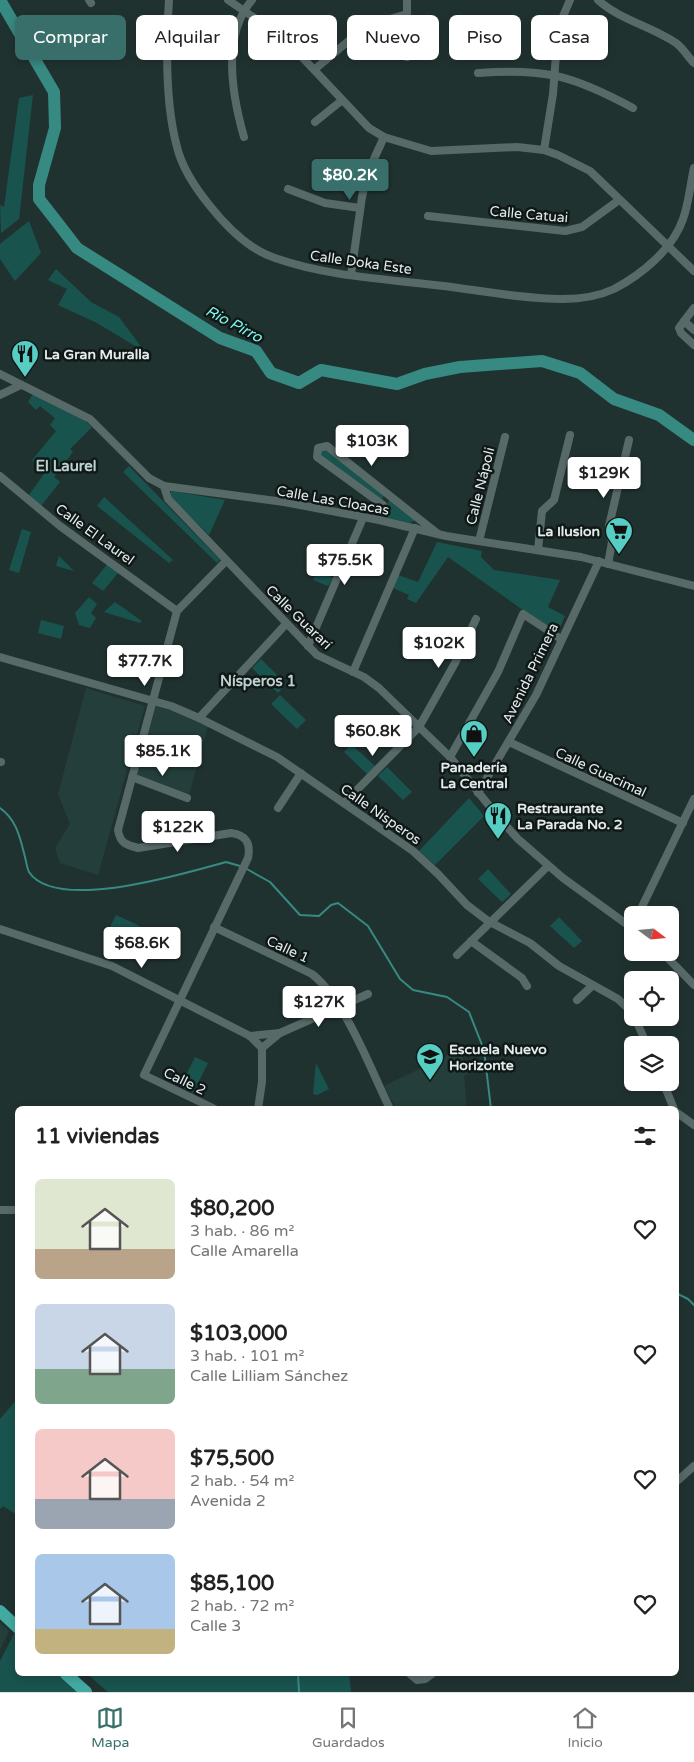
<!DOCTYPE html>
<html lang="es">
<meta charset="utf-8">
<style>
:root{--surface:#fff;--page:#f6f6f6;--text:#222;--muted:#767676;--line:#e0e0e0;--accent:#396f6a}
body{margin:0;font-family:"Varela Round",sans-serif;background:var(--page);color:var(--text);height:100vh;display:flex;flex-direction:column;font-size:19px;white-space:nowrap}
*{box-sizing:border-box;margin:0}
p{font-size:16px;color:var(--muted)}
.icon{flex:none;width:28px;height:28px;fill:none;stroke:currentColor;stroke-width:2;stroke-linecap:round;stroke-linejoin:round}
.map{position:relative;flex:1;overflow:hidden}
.details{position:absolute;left:15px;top:1106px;width:664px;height:570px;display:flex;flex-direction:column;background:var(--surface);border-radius:8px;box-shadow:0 2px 8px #0003}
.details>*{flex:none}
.top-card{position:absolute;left:15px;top:15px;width:665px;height:45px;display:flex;gap:10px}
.needle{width:32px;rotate:106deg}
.controls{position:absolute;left:624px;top:906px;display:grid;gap:10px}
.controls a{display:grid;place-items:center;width:55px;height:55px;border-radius:8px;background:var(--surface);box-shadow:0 2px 8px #0003;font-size:25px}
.price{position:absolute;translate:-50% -42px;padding:0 11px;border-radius:5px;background:#fff;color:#222;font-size:16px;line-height:32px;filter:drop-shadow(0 1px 2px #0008)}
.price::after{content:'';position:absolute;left:50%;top:30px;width:15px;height:11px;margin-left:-8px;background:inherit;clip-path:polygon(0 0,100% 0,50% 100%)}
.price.on{background:var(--accent);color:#fff}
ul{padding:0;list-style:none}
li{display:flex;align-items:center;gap:15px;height:125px;padding:0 20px}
li span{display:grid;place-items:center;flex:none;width:140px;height:100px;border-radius:8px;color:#555}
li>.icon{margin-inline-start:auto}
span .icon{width:60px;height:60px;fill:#fffc;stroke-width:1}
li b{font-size:21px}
h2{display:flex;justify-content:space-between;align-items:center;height:60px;padding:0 20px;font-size:21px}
.chip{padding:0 18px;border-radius:8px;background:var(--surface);box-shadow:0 2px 8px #0003;font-size:18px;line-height:45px}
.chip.on{background:var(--accent);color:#fff}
.tabs{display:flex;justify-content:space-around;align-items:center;height:70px;border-top:1px solid var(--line);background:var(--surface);font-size:14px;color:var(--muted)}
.tabs a{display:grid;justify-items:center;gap:2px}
.tabs .on{color:var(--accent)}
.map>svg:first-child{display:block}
</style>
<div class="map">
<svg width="694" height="1692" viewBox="0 0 694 1692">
<rect width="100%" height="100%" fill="#203230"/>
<!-- built -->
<g fill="#233e3b">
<path d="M86,688L145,706L98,875L60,863L55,848L70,824L58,794Z"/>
<path d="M156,705L208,726L189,795L137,775Z"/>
<path d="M460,1049L468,1074L464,1076L467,1109H396L384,1086Z"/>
<path d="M0,1623L9,1631L0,1650Z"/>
</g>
<!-- green -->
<g fill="#19534e">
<path d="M33,95L19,219L1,233L0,205L4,207L19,98Z"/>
<path d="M29,221L41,253L15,281L0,259V244Z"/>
<path d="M56,269L91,302L119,317L145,352L97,323L58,305L67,289L48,280Z"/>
<path d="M33,394L84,420L92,427L70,449L73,452L54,477L60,482L41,506L29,495L46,471L32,460L56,431L50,425L55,418L40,406L36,410L28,402Z"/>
<path d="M325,449L385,494L381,501L319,456L318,451Z"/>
<path d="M129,466L220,560L217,563L123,472Z"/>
<path d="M171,491L225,500L209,535L170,497Z"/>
<path d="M104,497L173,560L169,563L97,506Z"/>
<path d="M390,498L415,518L414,521L410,523L388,518L386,507Z"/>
<path d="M22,529L31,532L19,573L9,570Z"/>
<path d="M437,542L482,551L481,557L494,570L560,580L548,607L565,616L557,634L448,557L416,603L407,599L409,595L393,588L398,575L418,582Z"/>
<path d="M59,556L74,571L56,566Z"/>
<path d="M108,563L119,572L103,591L92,583Z"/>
<path d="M317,571L333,578L328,586L313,580Z"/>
<path d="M89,597L97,604L91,613L96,618L90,628L79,625L75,613Z"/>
<path d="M115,602L142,621L140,623L104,612Z"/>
<path d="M41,620L64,626L61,639L38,633Z"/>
<path d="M261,659L286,684L278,693L252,668Z"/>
<path d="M280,695L306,720L297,729L271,704Z"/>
<path d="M351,744L375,766L367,774L344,752Z"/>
<path d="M387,767L412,792L403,800L378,776Z"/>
<path d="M469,798L484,816L435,865L419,851Z"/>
<path d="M488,869L511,894L502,902L478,879Z"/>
<path d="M116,915L144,928L137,942L109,929Z"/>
<path d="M559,917L582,941L574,948L550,926Z"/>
<path d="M195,1057L208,1063L193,1093L180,1087Z"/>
<path d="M316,1063L329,1089L317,1095L313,1094Z"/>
<path d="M17,1399H18L17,1515L3,1506L0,1509V1419Z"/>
<path d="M15,1632L17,1634L18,1674H63L84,1692H0V1661Z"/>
<path d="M87,1674H349L351,1692H108Z"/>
</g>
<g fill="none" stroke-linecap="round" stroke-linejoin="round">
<!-- stream -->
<g stroke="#378a82" stroke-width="2">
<path d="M0,808C17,820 20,838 25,857C26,861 27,868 29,872C56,913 186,873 226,862L240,866"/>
<path d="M245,868L270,882L300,915L319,916L331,905L338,903L368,926L400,979L413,990L447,997L469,1012L484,1050L491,1109"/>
<path d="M676,1293L688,1299L694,1305"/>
<path d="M298,1674L299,1692"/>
</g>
<!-- river -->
<path stroke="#378a82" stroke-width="12" d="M0,0L54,92L55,128L39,185V199L57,222L77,248L220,338L256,351L271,373L299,383L321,370L397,384L425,374L460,367L542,361L580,373L614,399L659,415L694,440"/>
<!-- minor -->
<g stroke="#576a68" stroke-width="8">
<path d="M89,0L91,3"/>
<path d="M169,0C166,46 165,103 177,147C182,168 197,190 210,206C226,226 250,250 275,258C329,277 388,279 444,286C483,291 524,299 563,299C580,299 599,296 614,289C641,275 673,249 683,219C689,203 690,185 694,168"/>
<path d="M228,0L284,38L369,128L384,137L431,151L517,147L544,150L558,155L590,171L694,271"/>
<path d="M598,0C620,20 651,26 676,43C683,48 688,57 694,63"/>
<path d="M407,57V0"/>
<path d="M315,69L358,33L376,23L407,14"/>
<path d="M478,73C546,68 574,76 633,108"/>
<path d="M315,122L341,101"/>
<path d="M244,137C232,95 221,36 252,0"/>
<path d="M544,150L553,94L558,28L570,0"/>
<path d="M288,189L325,203L360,208"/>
<path d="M428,216L565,231L582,227L619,200"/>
<path d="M351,275L362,197L368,172L384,137"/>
<path d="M694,308L679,328L681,333L694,345"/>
<path d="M684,321L694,330"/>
<path d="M0,374L90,419L149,478L164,486L284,502L379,520L446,536L581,557L694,586"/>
<path d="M0,395L21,385"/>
<path d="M0,476L60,526L177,611"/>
<path d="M164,486L168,499L317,655L364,677L379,688L450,757L499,818L518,839L563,878L632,928"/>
<path d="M383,505L317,457L318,448L327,446L438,534"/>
<path d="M479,541L505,437"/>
<path d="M538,550L542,511L554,500L570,435"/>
<path d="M608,564L612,542L609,526L629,440"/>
<path d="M308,646L363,518"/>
<path d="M0,657L171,706L199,718L277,757L413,851L438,874L467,905L488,921L530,943L559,966L618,999L632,1012"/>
<path d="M353,672L415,528"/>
<path d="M199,718L286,624"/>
<path d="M509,742L683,823"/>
<path d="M450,757L498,672L523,614L561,639"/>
<path d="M0,762H1"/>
<path d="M132,777L187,798"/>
<path d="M478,793L536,695L599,561"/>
<path d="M344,803L419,727L455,663L476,619"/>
<path d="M278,808L301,773"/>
<path d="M638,915L694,799"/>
<path d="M214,927L312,974C345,1000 371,1070 390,1109"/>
<path d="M0,929L112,966L250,1036L262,1048"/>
<path d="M471,941L522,978L527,986"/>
<path d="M662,952L694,985"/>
<path d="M457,955L548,866"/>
<path d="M577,1000L592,986"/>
<path d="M635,1018L647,1045"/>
<path d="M250,1036L280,1033"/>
<path d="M262,1048L280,1033L368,994"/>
<path d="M663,1082L674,1109"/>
<path d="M215,1109L144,1075L248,858C251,843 246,835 231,833L138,848C126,845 120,843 118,830L177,611L226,561"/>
<path d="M258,1109L262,1082V1048"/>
<path d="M676,1112L694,1125"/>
<path d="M0,1210H18"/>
<path d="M676,1482L694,1466"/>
<path d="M410,1674L417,1680L425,1679L432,1674"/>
</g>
<!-- primary -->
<g stroke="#43aaa1" stroke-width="12">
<path d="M0,1611L18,1628"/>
<path d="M66,1674L86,1692"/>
</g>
</g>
<!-- icons -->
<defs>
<symbol id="restaurant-pin" viewBox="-11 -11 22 30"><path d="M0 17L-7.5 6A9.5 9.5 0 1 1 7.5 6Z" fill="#56cec3" stroke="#101817"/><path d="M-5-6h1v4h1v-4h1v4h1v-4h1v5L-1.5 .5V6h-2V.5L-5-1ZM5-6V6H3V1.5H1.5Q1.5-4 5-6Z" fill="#111"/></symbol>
<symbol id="supermarket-pin" viewBox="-11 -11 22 30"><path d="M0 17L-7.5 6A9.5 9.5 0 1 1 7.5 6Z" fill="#56cec3" stroke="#101817"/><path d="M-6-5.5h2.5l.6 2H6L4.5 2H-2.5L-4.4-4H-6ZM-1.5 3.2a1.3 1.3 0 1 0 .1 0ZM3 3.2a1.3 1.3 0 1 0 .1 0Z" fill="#111"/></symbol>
<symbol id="shop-pin" viewBox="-11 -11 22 30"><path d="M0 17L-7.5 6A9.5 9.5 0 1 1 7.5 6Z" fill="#56cec3" stroke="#101817"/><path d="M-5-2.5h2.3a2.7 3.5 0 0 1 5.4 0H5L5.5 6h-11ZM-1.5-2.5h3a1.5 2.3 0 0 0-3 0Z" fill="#111"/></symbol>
<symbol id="school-pin" viewBox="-11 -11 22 30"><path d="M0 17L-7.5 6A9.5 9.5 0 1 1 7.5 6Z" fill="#56cec3" stroke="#101817"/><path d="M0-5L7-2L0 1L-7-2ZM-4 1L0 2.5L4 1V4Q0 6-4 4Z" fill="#111"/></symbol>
</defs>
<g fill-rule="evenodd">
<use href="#restaurant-pin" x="9" y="338" width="32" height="43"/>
<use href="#supermarket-pin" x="603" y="515" width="32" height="43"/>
<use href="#shop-pin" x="458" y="718" width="32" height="43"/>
<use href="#restaurant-pin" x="482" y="800" width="32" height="43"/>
<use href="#school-pin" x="414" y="1041" width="32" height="43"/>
</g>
<g text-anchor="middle" stroke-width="5" stroke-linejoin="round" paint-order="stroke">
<!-- street labels -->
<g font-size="14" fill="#e2edeb" stroke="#101817">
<text transform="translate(529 214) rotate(5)" y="5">Calle Catuai</text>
<text transform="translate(361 262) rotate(8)" y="5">Calle Doka Este</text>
<text transform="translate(480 486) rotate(-76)" y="5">Calle Nápoli</text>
<text transform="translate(333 500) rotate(10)" y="5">Calle Las Cloacas</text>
<text transform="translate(95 534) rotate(36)" y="5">Calle El Laurel</text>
<text transform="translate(299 617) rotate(44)" y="5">Calle Guararí</text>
<text transform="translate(530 673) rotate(-64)" y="5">Avenida Primera</text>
<text transform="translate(601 772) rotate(25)" y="5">Calle Guacimal</text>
<text transform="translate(381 814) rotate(35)" y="5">Calle Nísperos</text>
<text transform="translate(288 949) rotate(25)" y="5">Calle 1</text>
<text transform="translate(185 1081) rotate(26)" y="5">Calle 2</text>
</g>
<!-- poi labels -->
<g font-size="14" font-weight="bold" fill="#e2edeb" stroke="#101817" text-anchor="start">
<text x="44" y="359">La Gran Muralla</text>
<text x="600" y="536" text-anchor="end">La Ilusion</text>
<text x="474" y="772" text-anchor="middle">Panadería<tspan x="474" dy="16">La Central</tspan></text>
<text x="517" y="813">Restraurante<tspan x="517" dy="16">La Parada No. 2</tspan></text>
<text x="449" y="1054">Escuela Nuevo<tspan x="449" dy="16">Horizonte</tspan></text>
</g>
<!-- water labels -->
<g font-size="15" font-style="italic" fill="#7ef7eb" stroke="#101817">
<text transform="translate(234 324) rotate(28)" y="5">Rio Pirro</text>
</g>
<!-- neighbourhood labels -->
<g font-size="15" font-weight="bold" fill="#bdd2cf" stroke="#101817">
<text x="66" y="471">El Laurel</text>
<text x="258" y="686">Nísperos 1</text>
</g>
</g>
</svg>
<div class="controls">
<a><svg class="needle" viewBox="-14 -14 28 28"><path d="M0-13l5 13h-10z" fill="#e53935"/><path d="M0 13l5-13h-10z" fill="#767676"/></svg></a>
<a><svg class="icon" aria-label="locate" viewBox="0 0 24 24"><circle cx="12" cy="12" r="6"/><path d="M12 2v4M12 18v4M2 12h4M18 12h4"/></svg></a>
<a><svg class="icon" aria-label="layers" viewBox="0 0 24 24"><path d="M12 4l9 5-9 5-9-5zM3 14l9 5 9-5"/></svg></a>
</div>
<b class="price on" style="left:350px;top:201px">$80.2K</b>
<b class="price" style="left:372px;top:467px">$103K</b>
<b class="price" style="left:604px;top:499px">$129K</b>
<b class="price" style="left:345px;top:586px">$75.5K</b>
<b class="price" style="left:439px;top:669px">$102K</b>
<b class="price" style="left:145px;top:687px">$77.7K</b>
<b class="price" style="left:373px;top:757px">$60.8K</b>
<b class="price" style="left:163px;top:777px">$85.1K</b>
<b class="price" style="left:178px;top:853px">$122K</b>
<b class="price" style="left:142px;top:969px">$68.6K</b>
<b class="price" style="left:319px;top:1028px">$127K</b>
<div class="top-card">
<a class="chip on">Comprar</a>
<a class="chip">Alquilar</a>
<a class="chip">Filtros</a>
<a class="chip">Nuevo</a>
<a class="chip">Piso</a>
<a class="chip">Casa</a>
</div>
<section class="details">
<h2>11 viviendas<svg class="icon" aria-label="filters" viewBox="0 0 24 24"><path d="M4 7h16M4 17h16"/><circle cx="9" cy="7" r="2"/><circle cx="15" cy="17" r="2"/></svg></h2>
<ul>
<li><span style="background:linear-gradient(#dfe7d0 70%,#b9a48a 0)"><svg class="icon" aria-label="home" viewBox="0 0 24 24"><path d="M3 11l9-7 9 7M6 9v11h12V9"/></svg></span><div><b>$80,200</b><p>3 hab. · 86 m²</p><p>Calle Amarella</p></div><svg class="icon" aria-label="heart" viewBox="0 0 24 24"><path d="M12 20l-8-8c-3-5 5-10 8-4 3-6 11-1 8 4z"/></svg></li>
<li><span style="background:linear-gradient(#c9d6e8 65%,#7fa58c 0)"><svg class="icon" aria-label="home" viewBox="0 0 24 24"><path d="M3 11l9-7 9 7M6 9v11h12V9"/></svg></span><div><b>$103,000</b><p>3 hab. · 101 m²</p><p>Calle Lilliam Sánchez</p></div><svg class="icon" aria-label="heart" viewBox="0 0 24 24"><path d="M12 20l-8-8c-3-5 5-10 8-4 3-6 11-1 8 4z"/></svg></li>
<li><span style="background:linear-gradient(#f6c9c9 70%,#9aa5b1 0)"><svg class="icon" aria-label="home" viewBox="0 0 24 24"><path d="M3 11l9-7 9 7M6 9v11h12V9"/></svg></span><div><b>$75,500</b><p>2 hab. · 54 m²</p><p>Avenida 2</p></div><svg class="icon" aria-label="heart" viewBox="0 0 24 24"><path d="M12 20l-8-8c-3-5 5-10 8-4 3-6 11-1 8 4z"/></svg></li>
<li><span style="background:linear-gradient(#a9c7e8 75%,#c2b280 0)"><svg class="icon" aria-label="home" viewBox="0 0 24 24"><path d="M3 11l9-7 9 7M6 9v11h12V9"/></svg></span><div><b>$85,100</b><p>2 hab. · 72 m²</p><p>Calle 3</p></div><svg class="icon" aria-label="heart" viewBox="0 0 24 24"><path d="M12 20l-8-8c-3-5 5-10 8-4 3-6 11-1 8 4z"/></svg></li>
</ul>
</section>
</div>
<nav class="tabs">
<a class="on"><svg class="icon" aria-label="map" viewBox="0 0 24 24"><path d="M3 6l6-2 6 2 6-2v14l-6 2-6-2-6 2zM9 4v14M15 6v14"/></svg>Mapa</a>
<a><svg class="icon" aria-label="saved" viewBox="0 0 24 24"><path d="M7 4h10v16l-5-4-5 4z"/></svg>Guardados</a>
<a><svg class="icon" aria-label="home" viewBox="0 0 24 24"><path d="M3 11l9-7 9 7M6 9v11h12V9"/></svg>Inicio</a>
</nav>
